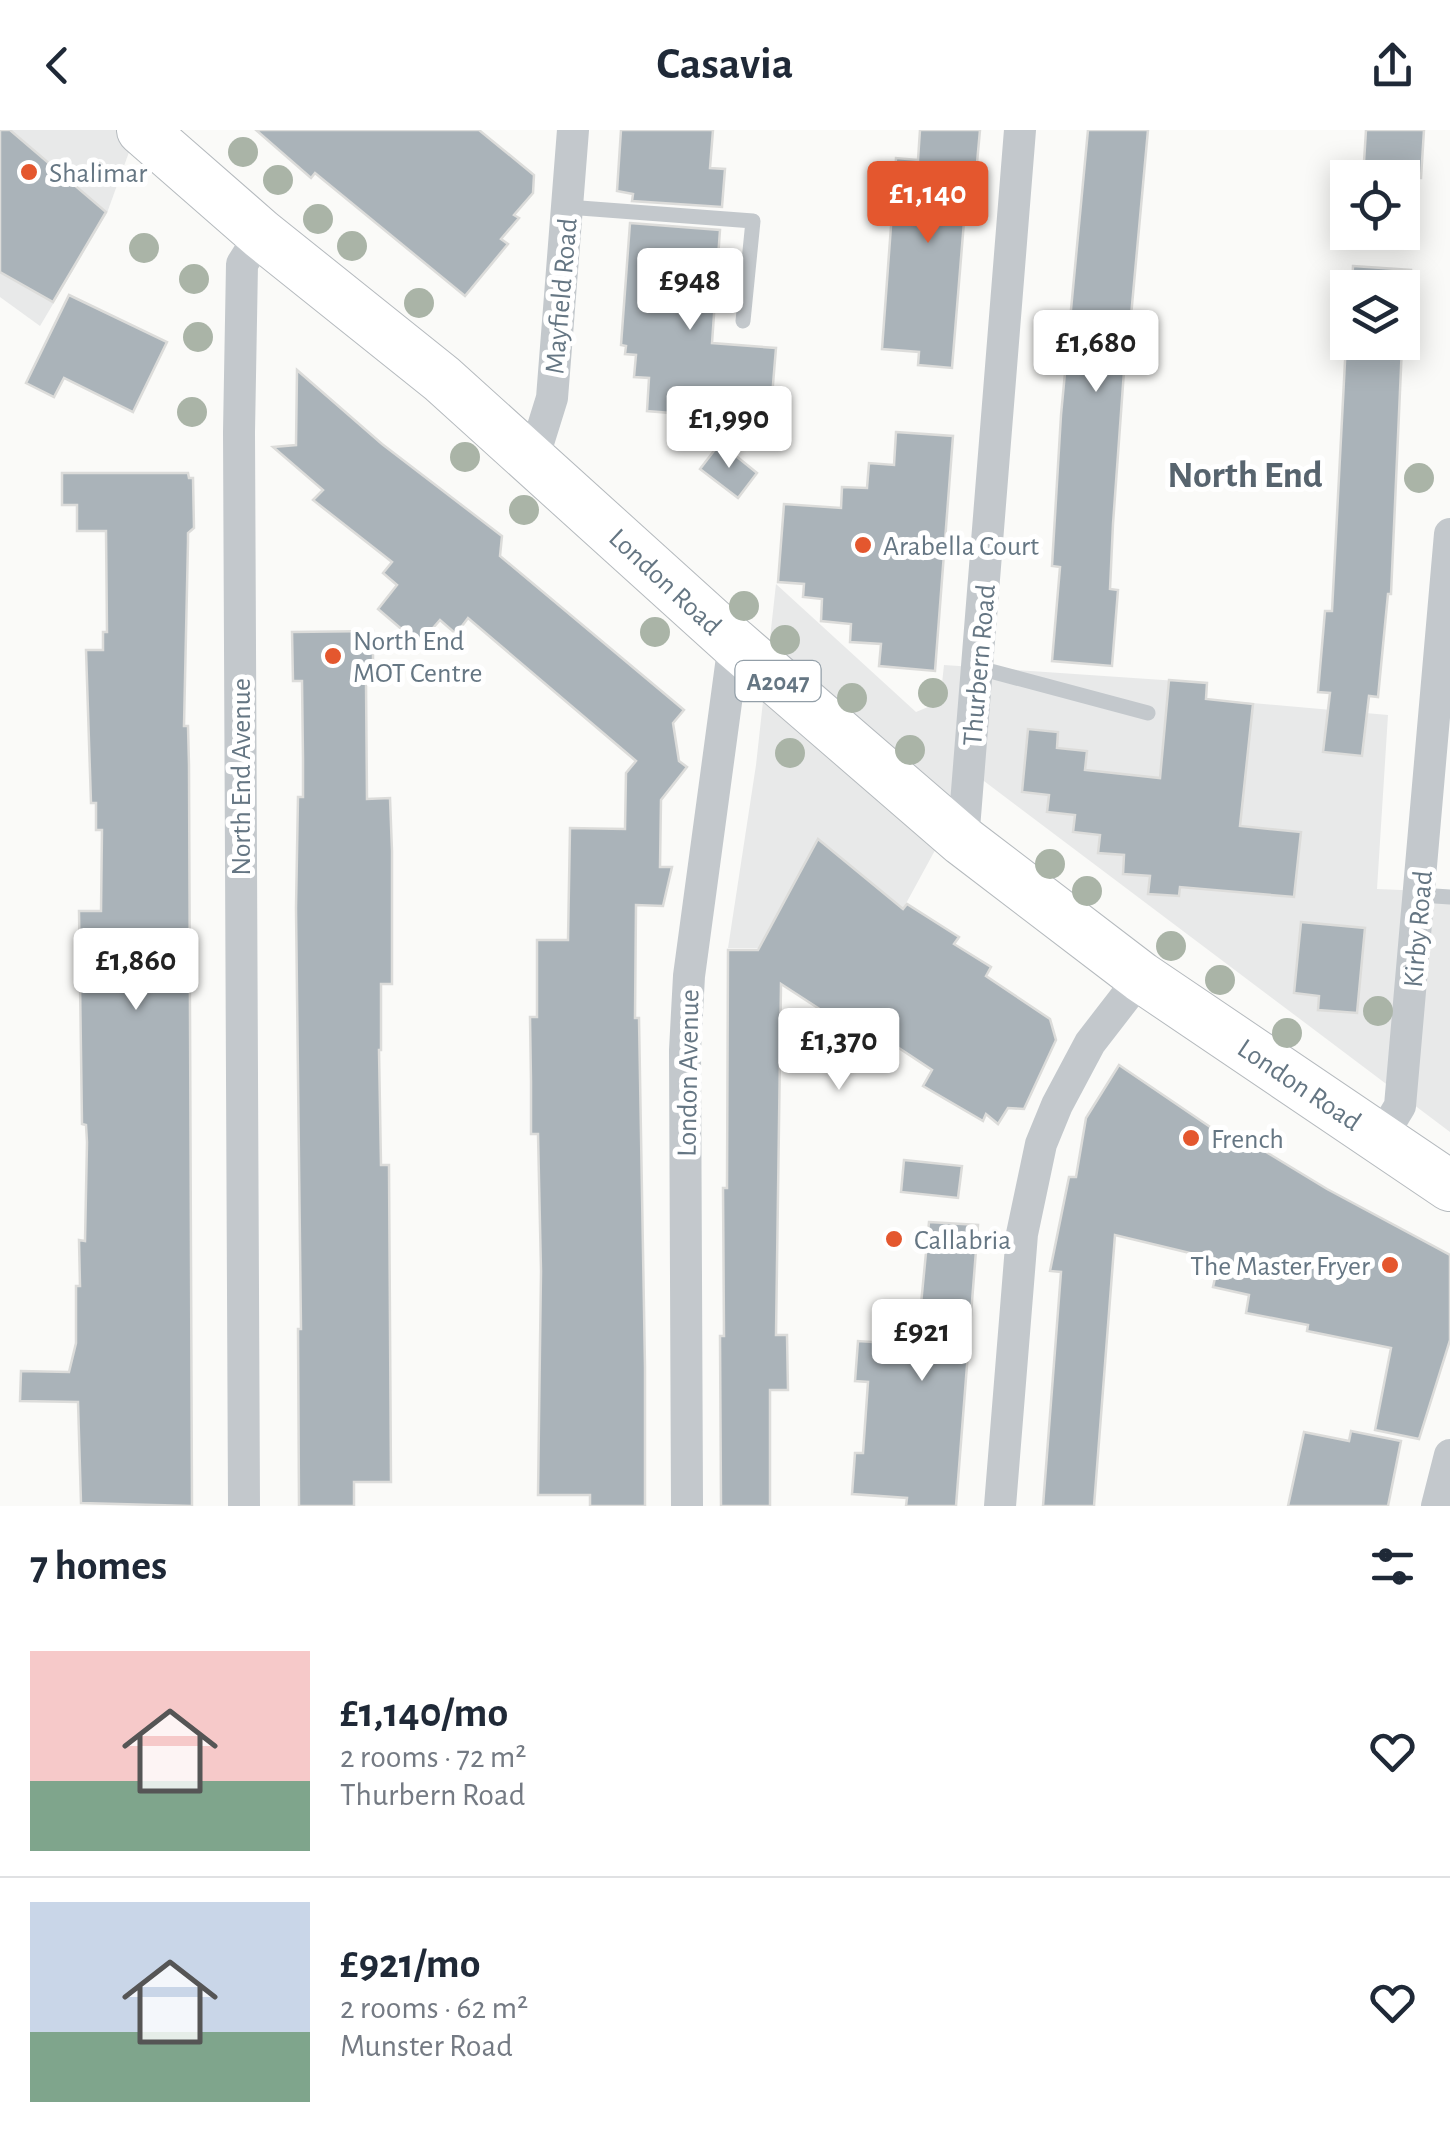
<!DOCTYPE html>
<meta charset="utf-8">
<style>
:root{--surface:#fff;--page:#f6f6f7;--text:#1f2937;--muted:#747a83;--line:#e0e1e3;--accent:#e4572e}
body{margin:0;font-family:"Alegreya Sans",sans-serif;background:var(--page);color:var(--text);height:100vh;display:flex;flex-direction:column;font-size:38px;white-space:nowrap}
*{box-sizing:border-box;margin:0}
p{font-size:32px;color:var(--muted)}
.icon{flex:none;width:55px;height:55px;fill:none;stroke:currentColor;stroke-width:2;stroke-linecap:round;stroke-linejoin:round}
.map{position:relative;height:1376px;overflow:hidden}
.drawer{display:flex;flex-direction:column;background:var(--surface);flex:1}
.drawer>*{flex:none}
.buttons{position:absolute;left:1330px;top:30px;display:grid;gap:20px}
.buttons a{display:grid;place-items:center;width:90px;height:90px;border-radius:0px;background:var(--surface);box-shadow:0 5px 25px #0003;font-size:50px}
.price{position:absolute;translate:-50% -85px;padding:0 22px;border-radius:10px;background:#fff;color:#222;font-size:32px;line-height:65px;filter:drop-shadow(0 2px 5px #0008)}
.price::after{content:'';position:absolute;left:50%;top:60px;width:30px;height:22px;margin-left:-15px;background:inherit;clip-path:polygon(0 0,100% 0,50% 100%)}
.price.on{background:var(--accent);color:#fff}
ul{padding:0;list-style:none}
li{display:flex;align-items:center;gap:30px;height:250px;padding:0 30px}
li+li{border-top:2px solid var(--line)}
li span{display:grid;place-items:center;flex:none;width:280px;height:200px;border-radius:0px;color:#555}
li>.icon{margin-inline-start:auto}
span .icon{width:120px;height:120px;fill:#fffc;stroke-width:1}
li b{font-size:42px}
h2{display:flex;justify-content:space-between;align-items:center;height:120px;padding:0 30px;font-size:42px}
header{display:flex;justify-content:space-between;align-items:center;height:130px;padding:0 30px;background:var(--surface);font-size:45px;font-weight:600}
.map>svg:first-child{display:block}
</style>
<header><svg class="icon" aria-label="back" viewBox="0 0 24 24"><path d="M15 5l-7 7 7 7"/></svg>Casavia<svg class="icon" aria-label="share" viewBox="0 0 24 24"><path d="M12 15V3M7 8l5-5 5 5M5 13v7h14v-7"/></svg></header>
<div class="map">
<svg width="1450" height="1376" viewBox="0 0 1450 1376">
<rect width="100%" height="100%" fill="#fafaf8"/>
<!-- built -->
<g fill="#e8e9e9">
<path d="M0,0H137L107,83L40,196L0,167Z"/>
<path d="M776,454L916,582L940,572L944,535L1207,553V569L1388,585L1377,759L1450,762V1002L976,645L903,779L760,818H728L756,635Z"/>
</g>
<!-- building -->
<g fill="#aab3b9" stroke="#dcdcda" stroke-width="2.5">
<path d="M0,0H10L106,82L53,172L0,142Z"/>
<path d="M256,0H479L534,45L533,63L514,85L519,88L501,109L508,114L465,166L315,43L311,48Z"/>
<path d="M621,0H713L710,38L725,39L722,77L632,71L633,64L617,61Z"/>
<path d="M920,0H980L976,44L968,43L952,238L918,235L919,222L882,219L896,28L918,30Z"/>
<path d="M1088,0H1148L1126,241H1124L1113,394L1110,459L1118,460L1112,536L1052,531L1060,437L1052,436L1061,285Z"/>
<path d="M1366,0H1424L1421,48H1363Z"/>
<path d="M630,93L720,100L712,213L776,218L769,303L694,297L695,285L647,281L649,248L634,247L636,225L625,224L626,216L621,215Z"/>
<path d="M1353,136L1411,140L1406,216H1402L1391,464H1388L1378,567L1369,566L1362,626L1323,622L1330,563L1318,562L1325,481H1332L1346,212H1402V158H1352Z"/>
<path d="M69,165L167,212L133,282L64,248L54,267L26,253Z"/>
<path d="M297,240L382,314L502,406L500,426L684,580L673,593L679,631L687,637L661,670L660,737H672L663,776L636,775L635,888H639L645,1237V1376H590V1365H538L541,1141L538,1004H531V952L530,887H537V810H568L570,698L625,699L626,643L636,631L468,488L456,504L440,490L419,514L378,479L397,455L383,443L392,432L313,370L323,360L273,317L296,315Z"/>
<path d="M896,302L953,306L935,541L879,536L881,514L850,512L851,494L821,491L822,469L803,467L804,454L778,452L784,374L841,378L842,357L867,358L869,333L894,335Z"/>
<path d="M720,313L757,343L738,368L700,339Z"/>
<path d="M62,343H188L189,348H193L194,398L188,403V412L184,596H188L189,635L192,1376L81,1373L78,1272L20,1271L21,1241L69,1242L76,1213V1156H80L79,1110L85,1111L87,1012L86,995L82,994L79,781H101L102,700H96V673H91L86,520H103V502H107L106,401H77V375H62Z"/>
<path d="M373,501V550L366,551L367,669L390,668L392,721V854H381V920H379L381,1035H389L391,1352H354V1376H299L298,1199H301L296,778L298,667H303V629L302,551H293L292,502Z"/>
<path d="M1169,550L1207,553L1206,569L1253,574L1240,696L1301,702L1294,767L1180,757L1179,766L1148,764L1150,746L1123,744L1124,725L1098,723L1100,705L1073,702L1075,685L1047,682L1049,665L1022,662L1028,599L1058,602L1057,618L1087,621L1085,640L1160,648Z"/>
<path d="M818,709L903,779L907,774L959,807L954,814L991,837L986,846L1050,889L1056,910L1024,979L1008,978L998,994L986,984L983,991L923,956L932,940L864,895L858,904L781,854L776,1205H787L788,1260H770V1376H721L720,1206H724L723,1058H727L728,820H758Z"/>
<path d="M1301,792L1365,798L1357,883L1318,880L1319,866L1294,863Z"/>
<path d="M1119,935L1241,1018L1243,1008L1327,1059L1450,1125V1210L1419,1309L1375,1300L1391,1218L1307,1201L1308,1195L1246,1183L1249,1165L1213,1157L1219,1130L1115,1105L1094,1376H1043L1061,1142L1050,1141L1069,1047H1076L1086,988Z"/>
<path d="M904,1030L962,1036L958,1068L901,1062Z"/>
<path d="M929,1092L978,1095L956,1376H906L907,1368L852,1364L855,1323H863L868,1252L855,1251L858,1211L917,1215Z"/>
<path d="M1351,1301L1401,1311L1388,1376H1288L1304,1302L1349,1311Z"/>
</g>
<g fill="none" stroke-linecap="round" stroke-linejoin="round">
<defs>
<path id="primary" d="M142,0L261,104L442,249L734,513L963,711L1141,847L1450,1056"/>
</defs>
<!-- primary casing -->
<use href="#primary" stroke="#b5babe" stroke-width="52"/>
<!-- lane -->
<g stroke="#c3c8cc" stroke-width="15">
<path d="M567,77L753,91L743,191"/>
<path d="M979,538L1148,583"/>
<path d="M1420,765L1450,767"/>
</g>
<!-- street -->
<g stroke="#c3c8cc" stroke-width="32">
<path d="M533,329L552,268L573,0"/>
<path d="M963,711L1020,0"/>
<path d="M1380,1009L1400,976L1450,404"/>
<path d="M244,1376L239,302L242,134L261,104"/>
<path d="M687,1376L685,920L689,846L734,513"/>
<path d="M1000,1376L1022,1104L1041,1014L1057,975L1090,913L1141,847"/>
<path d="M1437,1376L1450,1325"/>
</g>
<!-- primary -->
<use href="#primary" stroke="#fff" stroke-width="50"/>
</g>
<!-- trees -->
<g fill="#aab4a7">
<circle cx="243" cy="22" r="15"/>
<circle cx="278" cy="50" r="15"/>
<circle cx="318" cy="89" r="15"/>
<circle cx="352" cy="116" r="15"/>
<circle cx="144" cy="118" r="15"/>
<circle cx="194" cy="149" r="15"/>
<circle cx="419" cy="173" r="15"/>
<circle cx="198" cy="207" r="15"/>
<circle cx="192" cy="282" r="15"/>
<circle cx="465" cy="327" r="15"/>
<circle cx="1419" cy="348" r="15"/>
<circle cx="524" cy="380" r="15"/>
<circle cx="744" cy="476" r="15"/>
<circle cx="655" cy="502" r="15"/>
<circle cx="785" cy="510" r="15"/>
<circle cx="933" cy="563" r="15"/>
<circle cx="852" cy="568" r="15"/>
<circle cx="910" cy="620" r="15"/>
<circle cx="790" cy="623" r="15"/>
<circle cx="1050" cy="734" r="15"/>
<circle cx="1087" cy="761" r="15"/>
<circle cx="1171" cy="816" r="15"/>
<circle cx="1220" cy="850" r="15"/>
<circle cx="1378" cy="881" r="15"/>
<circle cx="1287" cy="903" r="15"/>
</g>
<!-- markers -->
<g fill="#e4572e" stroke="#fff" stroke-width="4">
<circle cx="29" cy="42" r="10"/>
<circle cx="863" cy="415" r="10"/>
<circle cx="333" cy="526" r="10"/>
<circle cx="1191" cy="1008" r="10"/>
<circle cx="894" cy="1109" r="10"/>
<circle cx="1390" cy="1135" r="10"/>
</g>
<g text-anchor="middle" stroke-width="10" stroke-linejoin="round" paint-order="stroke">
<!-- shield labels -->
<rect fill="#fff" stroke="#939fa8" stroke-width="2.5" x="735.5" y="531" width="85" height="40" rx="8"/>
<g font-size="25" font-weight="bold" fill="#657683">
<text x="778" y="560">A2047</text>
</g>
<!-- poi labels -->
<g font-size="28" fill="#657683" stroke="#fff" text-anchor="start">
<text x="49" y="52">Shalimar</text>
<text x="883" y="425">Arabella Court</text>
<text x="353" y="520">North End<tspan x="353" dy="32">MOT Centre</tspan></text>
<text x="1211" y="1018">French</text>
<text x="914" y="1119">Callabria</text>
<text x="1370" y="1145" text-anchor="end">The Master Fryer</text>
</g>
<!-- street labels -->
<g font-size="28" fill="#657683" stroke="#fff">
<text transform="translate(560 166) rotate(-85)" y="10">Mayfield Road</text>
<text transform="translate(666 451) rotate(43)" y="10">London Road</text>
<text transform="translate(978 535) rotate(-85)" y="10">Thurbern Road</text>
<text transform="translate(240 647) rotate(-90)" y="10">North End Avenue</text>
<text transform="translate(1417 799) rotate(-85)" y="10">Kirby Road</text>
<text transform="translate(687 943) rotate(-89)" y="10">London Avenue</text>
<text transform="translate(1300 954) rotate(34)" y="10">London Road</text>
</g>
<!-- district labels -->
<g font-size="38" font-weight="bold" fill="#57646e" stroke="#fff">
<text x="1245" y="357">North End</text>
</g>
</g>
</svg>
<div class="buttons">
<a><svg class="icon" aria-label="locate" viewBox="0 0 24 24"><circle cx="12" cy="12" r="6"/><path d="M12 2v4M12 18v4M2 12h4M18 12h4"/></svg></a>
<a><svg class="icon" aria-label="layers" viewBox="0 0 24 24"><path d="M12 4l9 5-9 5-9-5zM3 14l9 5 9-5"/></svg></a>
</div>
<b class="price on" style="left:928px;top:116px">£1,140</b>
<b class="price" style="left:690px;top:203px">£948</b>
<b class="price" style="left:1096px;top:265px">£1,680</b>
<b class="price" style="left:729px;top:341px">£1,990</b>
<b class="price" style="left:136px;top:883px">£1,860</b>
<b class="price" style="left:839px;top:963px">£1,370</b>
<b class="price" style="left:922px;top:1254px">£921</b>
</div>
<section class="drawer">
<h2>7 homes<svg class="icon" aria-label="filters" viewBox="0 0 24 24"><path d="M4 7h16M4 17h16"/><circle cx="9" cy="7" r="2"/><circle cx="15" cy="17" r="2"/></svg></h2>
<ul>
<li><span style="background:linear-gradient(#f6c9c9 65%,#7fa58c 0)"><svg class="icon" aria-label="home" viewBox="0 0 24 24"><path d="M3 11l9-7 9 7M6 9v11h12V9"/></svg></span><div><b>£1,140/mo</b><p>2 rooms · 72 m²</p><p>Thurbern Road</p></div><svg class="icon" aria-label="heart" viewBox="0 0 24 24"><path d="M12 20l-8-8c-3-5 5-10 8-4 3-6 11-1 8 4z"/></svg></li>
<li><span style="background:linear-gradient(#c9d6e8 65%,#7fa58c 0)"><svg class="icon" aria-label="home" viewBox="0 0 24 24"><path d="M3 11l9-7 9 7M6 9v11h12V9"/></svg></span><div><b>£921/mo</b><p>2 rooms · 62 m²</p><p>Munster Road</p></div><svg class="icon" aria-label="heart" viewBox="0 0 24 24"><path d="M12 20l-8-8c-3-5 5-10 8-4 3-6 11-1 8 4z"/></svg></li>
</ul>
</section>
